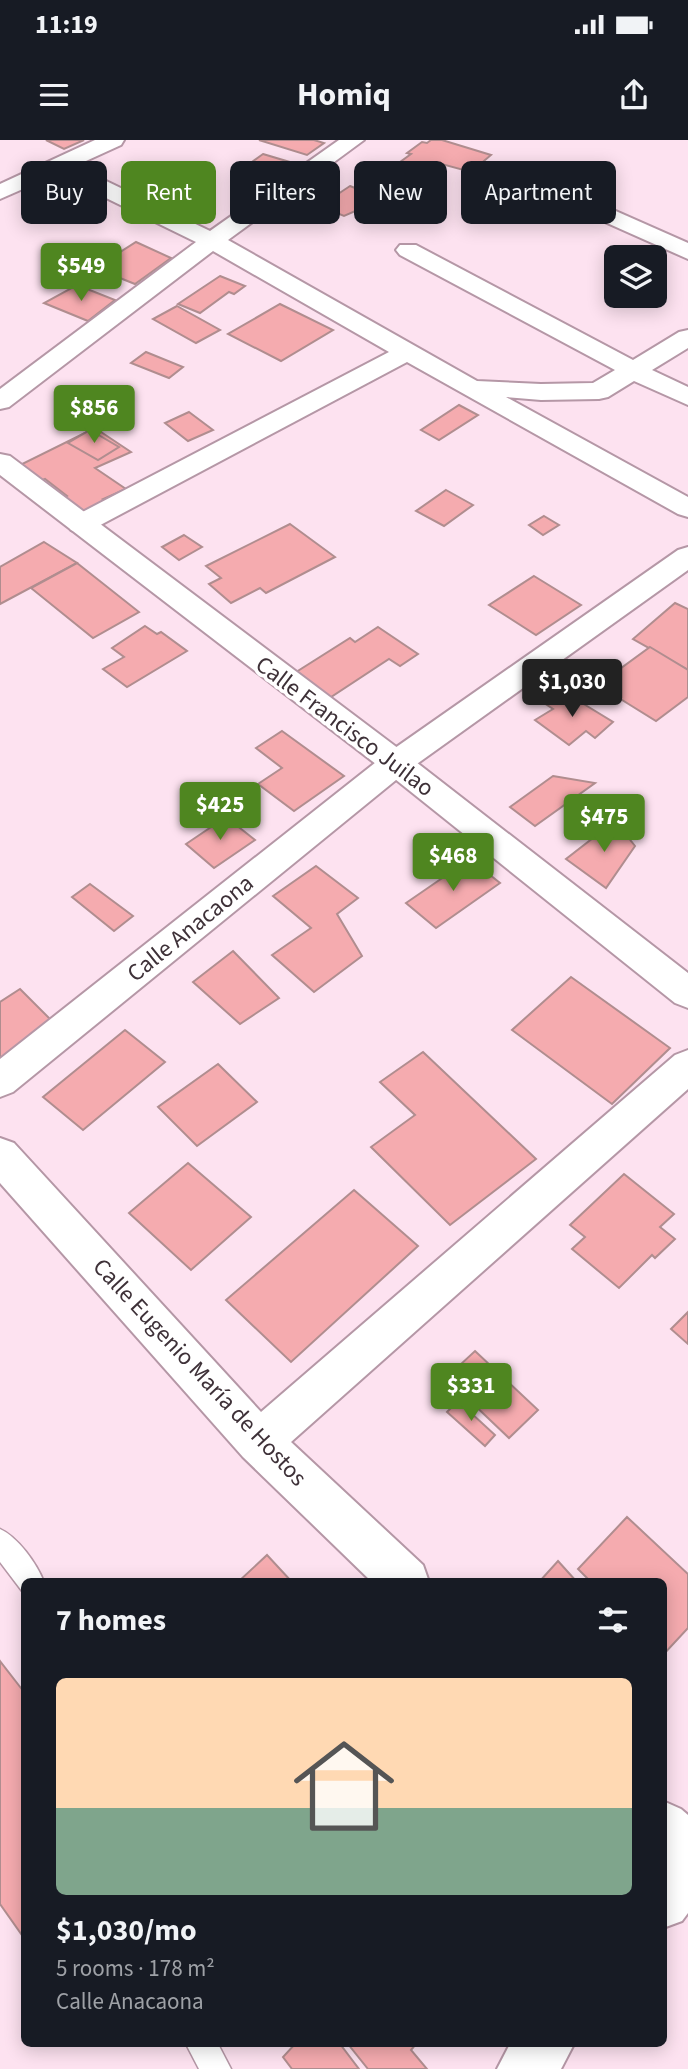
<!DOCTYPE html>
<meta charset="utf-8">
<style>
:root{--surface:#171b24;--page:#20242c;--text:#f1f3f6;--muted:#9ea1a6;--line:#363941;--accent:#4f8620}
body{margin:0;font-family:"Source Sans 3",sans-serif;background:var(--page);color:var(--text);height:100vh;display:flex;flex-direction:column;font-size:26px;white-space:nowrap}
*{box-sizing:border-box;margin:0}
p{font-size:23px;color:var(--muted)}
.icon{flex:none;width:38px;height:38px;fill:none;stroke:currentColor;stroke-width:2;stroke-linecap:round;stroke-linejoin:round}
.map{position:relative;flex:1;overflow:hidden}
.side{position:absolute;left:21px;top:1438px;width:646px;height:469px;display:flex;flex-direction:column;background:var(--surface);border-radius:10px;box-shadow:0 4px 18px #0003}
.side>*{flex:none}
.banner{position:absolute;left:21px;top:21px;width:648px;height:63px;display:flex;gap:14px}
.tools{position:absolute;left:604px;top:105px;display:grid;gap:14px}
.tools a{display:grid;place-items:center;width:63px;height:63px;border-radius:10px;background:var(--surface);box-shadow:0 4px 18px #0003;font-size:35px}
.price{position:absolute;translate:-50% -60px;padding:0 16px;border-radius:7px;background:var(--accent);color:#fff;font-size:23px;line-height:46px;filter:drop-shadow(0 2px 4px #0008)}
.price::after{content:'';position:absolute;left:50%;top:42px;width:21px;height:16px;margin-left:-10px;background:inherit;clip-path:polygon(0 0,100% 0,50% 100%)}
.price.current{background:#222;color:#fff}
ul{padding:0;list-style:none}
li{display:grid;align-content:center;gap:14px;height:371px;padding:0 35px}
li+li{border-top:2px solid var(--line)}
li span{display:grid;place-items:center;height:217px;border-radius:10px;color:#555}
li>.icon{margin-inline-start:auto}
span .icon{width:126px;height:126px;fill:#fffc;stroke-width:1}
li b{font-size:30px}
h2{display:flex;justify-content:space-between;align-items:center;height:84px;padding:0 35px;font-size:30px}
.pill{padding:0 24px;border-radius:10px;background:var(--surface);box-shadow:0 4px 18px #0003;font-size:24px;line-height:63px}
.pill.current{background:var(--accent);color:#fff}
.status{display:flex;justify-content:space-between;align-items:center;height:49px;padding:0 35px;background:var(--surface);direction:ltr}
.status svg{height:19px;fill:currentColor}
header{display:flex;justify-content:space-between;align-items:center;height:91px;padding:0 35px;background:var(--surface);font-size:32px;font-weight:700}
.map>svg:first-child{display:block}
</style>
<div class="status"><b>11:19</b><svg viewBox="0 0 49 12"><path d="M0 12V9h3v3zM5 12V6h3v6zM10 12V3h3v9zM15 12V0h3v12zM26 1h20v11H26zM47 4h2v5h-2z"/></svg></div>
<header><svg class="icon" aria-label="menu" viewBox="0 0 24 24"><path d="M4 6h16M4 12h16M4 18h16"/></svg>Homiq<svg class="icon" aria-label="share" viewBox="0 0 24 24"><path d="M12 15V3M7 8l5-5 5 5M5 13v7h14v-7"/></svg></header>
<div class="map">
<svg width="688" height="1929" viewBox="0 0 688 1929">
<rect width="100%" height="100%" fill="#fde2f0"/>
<!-- building -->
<g fill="#f5abaf" stroke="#b08d8f" stroke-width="2">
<path d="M46,0H84L64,9Z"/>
<path d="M259,0H314L324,3L307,15Z"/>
<path d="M431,0H442L491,15L471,32L438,23L423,34L396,25L411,14L407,13L422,2L427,3Z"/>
<path d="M263,14L293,23L275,36L245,27Z"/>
<path d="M350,46L383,59L344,76L320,66Z"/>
<path d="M58,52L84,63L57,81L28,69Z"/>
<path d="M136,102L171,118L135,144L95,128Z"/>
<path d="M220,136L245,146L234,154L229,152L200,173L178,164Z"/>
<path d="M77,145L115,160L88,181L44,163Z"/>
<path d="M280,164L333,190L281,221L228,194Z"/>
<path d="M177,166L220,190L196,203L153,179Z"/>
<path d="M146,212L183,227L169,238L131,223Z"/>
<path d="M459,265L478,275L439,300L421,290Z"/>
<path d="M189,272L213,290L188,301L165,283Z"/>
<path d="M95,288L131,312L95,328L126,349L103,359L110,363L79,380L57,363L67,356L45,339L32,344L16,327Z"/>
<path d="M90,290L119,307L98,320L68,303Z"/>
<path d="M446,350L473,365L444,386L416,371Z"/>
<path d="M544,376L559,385L543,395L529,385Z"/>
<path d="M290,384L335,417L266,453L260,448L231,463L209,444L221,438L206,426Z"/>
<path d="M184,395L202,407L179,420L162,407Z"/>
<path d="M44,402L77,423L0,464V427Z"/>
<path d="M77,423L139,472L93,498L31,448Z"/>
<path d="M534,436L581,465L536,495L489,465Z"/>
<path d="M675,463L688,469V530L633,499Z"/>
<path d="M145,486L157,494L161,492L187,511L127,547L103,529L124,517L112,508Z"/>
<path d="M378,487L418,514L400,526L389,519L328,559L293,534L350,498L355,502Z"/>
<path d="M650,507L688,530V557L656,581L598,545Z"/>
<path d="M563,552L569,555L613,582L595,598L586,591L569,605L535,580L553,569L547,565Z"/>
<path d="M282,591L344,636L294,671L258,644L282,628L256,608Z"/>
<path d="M553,636L595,643L535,686L510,667Z"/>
<path d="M226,677L255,700L214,728L186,704Z"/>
<path d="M615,681L635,706L606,748L566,719Z"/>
<path d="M470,719L500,743L436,788L406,763Z"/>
<path d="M316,726L358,758L337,774L362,816L314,852L272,815L311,788L273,756Z"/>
<path d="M90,744L133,776L114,791L72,757Z"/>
<path d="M233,811L279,858L240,884L193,842Z"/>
<path d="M571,837L670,908L612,964L512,890Z"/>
<path d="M20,849L54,883L0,919V862Z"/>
<path d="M125,890L165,922L83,990L43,957Z"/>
<path d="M423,912L536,1019L450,1085L371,1007L415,975L380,942Z"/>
<path d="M218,924L257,962L197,1006L158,967Z"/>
<path d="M188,1023L251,1077L191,1130L129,1073Z"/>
<path d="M624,1034L674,1074L660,1087L675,1099L655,1118L652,1115L619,1148L572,1109L585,1097L570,1085Z"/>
<path d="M354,1050L418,1106L291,1222L226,1160Z"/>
<path d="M688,1172V1204L671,1189Z"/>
<path d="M475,1211L538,1270L509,1298L446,1238Z"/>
<path d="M458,1261L495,1295L485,1306L447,1272Z"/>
<path d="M627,1377L688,1434V1488L663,1515V1442H591L578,1429Z"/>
<path d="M267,1415L292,1442H238Z"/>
<path d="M558,1421L577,1442H539Z"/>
<path d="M0,1521L24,1552V1798L0,1764Z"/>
<path d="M295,1904H340L359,1929H292L283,1917Z"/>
<path d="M348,1904H416L411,1910L427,1929H368Z"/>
</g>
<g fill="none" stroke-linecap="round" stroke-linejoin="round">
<defs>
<g id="service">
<path d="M0,1389C18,1397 37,1424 44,1442H24V1452L22,1451L0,1422Z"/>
<path d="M186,1904H218L231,1929H199Z"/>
</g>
<g id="minor">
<path d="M95,0H124L121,5L75,26L210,91L339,0H364L228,100L477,241L541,244L593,243L615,230L400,115L396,110L400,105H416L633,220L679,192L688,190V208L652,230L688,247V265L634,241L608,257L599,259L541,260L506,257L688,357V377L678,374L407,222L91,390L81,393L71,390L67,384L71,378L389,212L213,111L9,267L0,269V249L196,102L57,34L0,59V44Z"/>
<path d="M523,30L688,103V119L515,42L512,37L515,32Z"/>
<path d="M688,407V430L407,631L13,952L0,957V919L385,615L678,410Z"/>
<path d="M688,910V949L291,1302L423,1425L429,1442H372L243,1317L0,1043V998L14,1003L261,1272L675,915Z"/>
<path d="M663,1661L681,1669L688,1675V1736L670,1728L663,1722Z"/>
</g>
<path id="tertiary" d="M0,314L10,316L407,615L688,833V868L675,863L385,631L0,335Z"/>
<g id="primary">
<path d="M688,1706V1773L682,1781L663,1788V1721L670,1714Z"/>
<path d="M510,1904H574L561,1929H497Z"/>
</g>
</defs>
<!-- service casing -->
<use href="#service" stroke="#b597a6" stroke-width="3"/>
<!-- minor casing -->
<use href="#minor" stroke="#b597a6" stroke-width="4"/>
<!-- tertiary casing -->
<use href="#tertiary" stroke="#b597a6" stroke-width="4"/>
<!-- primary casing -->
<use href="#primary" stroke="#b597a6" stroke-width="4"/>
<!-- service -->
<use href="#service" fill="#fff" fill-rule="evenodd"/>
<!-- minor -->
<use href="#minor" fill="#fff" fill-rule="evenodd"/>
<!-- tertiary -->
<use href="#tertiary" fill="#fff" fill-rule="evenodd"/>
<!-- primary -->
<use href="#primary" fill="#fff" fill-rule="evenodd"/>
</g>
<g text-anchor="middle" stroke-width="7" stroke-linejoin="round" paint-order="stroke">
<!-- street labels -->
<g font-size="24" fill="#3e3138" stroke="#fff">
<text transform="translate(345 586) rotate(37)" y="8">Calle Francisco Juilao</text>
<text transform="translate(190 788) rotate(-39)" y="8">Calle Anacaona</text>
<text transform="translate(200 1232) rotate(47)" y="8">Calle Eugenio María de Hostos</text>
</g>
</g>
</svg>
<div class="tools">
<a><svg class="icon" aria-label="layers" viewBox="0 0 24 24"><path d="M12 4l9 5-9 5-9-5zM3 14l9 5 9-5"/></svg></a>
</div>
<b class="price" style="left:81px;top:163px">$549</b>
<b class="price" style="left:94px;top:305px">$856</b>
<b class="price current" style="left:572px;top:579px">$1,030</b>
<b class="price" style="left:220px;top:702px">$425</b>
<b class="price" style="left:604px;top:714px">$475</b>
<b class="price" style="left:453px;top:753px">$468</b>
<b class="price" style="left:471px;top:1283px">$331</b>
<div class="banner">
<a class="pill">Buy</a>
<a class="pill current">Rent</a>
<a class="pill">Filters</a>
<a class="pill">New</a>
<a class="pill">Apartment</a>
</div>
<section class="side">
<h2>7 homes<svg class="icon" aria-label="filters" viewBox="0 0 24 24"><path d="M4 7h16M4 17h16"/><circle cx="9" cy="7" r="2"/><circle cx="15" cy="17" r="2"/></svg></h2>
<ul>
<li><span style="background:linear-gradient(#ffd9b3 60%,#7fa58c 0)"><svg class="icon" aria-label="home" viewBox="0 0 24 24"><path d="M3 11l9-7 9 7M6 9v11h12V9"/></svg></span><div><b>$1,030/mo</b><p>5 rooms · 178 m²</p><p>Calle Anacaona</p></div></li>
</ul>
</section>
</div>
